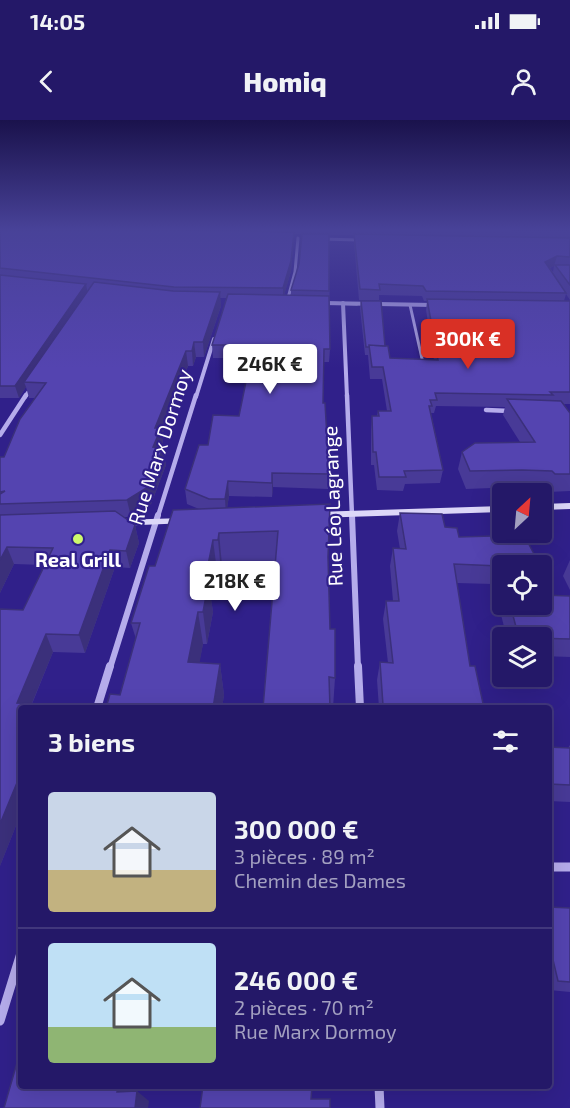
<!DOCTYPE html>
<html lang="fr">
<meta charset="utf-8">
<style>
:root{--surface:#241868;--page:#2c216e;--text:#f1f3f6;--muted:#a3a0c0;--line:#41377c;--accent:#d93025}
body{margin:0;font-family:"Exo 2",sans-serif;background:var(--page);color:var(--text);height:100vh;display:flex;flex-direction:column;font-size:22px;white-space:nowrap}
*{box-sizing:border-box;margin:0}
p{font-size:20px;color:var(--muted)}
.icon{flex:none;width:33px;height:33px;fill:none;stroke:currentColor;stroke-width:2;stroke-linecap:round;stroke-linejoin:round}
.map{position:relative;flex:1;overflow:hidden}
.drawer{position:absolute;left:18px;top:585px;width:534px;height:384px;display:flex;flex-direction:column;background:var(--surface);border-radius:6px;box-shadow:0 6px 24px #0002,0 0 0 2px var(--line)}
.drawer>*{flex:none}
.needle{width:39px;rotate:26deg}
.fabs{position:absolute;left:492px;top:363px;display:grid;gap:12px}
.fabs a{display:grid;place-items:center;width:60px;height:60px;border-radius:6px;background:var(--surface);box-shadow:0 6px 24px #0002,0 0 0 2px var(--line);font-size:30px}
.price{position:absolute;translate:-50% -51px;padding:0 14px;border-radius:6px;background:#fff;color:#222;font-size:20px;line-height:39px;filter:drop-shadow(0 2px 3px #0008)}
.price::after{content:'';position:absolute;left:50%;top:36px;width:18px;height:14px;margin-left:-9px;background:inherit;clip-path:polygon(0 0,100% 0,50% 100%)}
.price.active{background:var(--accent);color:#fff}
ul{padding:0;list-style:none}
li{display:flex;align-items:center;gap:18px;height:150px;padding:0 30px}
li+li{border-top:2px solid var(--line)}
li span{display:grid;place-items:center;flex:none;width:168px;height:120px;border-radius:6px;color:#555}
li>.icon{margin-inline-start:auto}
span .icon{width:72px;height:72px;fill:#fffc;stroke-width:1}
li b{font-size:26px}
h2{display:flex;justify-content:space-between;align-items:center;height:72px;padding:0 30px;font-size:26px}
.status{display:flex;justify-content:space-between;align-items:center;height:42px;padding:0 30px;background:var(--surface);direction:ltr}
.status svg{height:16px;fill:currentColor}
header{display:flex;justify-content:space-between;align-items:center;height:78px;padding:0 30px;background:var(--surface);font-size:27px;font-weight:800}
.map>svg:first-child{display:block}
</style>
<div class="status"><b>14:05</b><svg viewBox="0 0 49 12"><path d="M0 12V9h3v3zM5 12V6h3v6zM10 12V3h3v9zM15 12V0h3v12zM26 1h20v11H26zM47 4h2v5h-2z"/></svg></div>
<header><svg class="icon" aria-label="back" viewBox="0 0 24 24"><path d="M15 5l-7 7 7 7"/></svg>Homiq<svg class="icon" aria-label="person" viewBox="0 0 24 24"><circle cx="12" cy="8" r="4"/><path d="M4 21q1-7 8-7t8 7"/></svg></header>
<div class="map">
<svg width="570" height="988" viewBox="0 0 570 988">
<rect width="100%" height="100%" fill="#30208a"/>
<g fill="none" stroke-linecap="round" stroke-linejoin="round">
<!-- lane -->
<path stroke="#b5aceb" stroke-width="3" d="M410,185L423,243"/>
<!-- street-far5 -->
<g stroke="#b5aceb" stroke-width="3">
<path d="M322,119L359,120"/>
<path d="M287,182L295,152L298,118"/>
<path d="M323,183L357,184"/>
</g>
<!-- street-far4 -->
<g stroke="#b5aceb" stroke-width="4">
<path d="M323,183L433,185"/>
<path d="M343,183L347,277"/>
<path d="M25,277L32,267"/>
<path d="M196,277L214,219"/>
</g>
<!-- street-far3 -->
<g stroke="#b5aceb" stroke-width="4.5">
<path d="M347,275L352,396"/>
<path d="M486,290L512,291"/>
<path d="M0,315L26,275"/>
<path d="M158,396L196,275"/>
</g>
<!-- street-far2 -->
<g stroke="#b5aceb" stroke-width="6">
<path d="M352,395L358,548"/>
<path d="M110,548L158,395"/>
</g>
<!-- street-far1 -->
<g stroke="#b5aceb" stroke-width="8">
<path d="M358,546L360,588"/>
<path d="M97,588L110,546"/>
</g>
<!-- street -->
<g stroke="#b5aceb" stroke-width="9">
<path d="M550,747H570"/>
<path d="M0,901L21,833"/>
<path d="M379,966L380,988"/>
</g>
<!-- secondary -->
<g fill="#dcd7f8" fill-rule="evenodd">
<path d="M570,383V389L542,390V384Z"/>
<path d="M502,386V392L315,398L310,395L315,392Z"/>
<path d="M184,398L189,401L188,403L117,406L112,403L117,400Z"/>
</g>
</g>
<!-- wall -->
<g fill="#483a97" fill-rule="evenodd">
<path d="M0,110H570V180L566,174L564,181H570V284H564L570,293V371L548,372L546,368L517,367L466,369L458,349L462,332L520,322L503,295L505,287L436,286L434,293H431L443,350L440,363L405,364L403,371L377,370L374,345H371V309L372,296H377L378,291H387L382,259H370L368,235H365L360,188L361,181L385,226L390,238L434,240L426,190L427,181H424L422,176L379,175V180H359L354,123V115H329L330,229L329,242H323V283L329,354L328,369L273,367L272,377L229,376L227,388L330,384L328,437L330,509L335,558L333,588H263L275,442L222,445L221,451H217L211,479L213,492L207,524H203L199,543L220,544L224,575L222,588H106L120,575L136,519L131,503L155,446L199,389L187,384L185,369L208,325L239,296L247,256L246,255V242H244V238H213L212,225L227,178H220L221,186L204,237H196L193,246H188L162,315L163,325L162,328L166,345L151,384L131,397H124L135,405L139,423L130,448L115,447L85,533L53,532L32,584L72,585L73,588H21V693L0,746L23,490L45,445L14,444L0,473V337H4L35,278H29L26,267L19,278H0ZM294,114H302L299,144L291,170V175H284L291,151ZM554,146L553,152L550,148Z"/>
<path d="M400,393L445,407L459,417L534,434L529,446H502V484H542L570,476V537L542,536V518H507L493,464L457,463L470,546L484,588H379L377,560L380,542L388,543L383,499L386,481H393L390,446L393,428L400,429L397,411Z"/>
<path d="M570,440V470L563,456Z"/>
<path d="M570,625V682L549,681V627L568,628Z"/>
<path d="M549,787L570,788V872L549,870Z"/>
<path d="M435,966H490L487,968L435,967Z"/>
</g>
<!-- shaded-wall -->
<g fill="#3b307b">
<path d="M294,112L291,151L283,179V168Z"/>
<path d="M557,136L554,146L543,151L545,142Z"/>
<path d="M86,164L88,175L24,262L26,267L19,278L15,266Z"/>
<path d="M220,172L221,186L204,237L203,222Z"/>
<path d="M194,222L196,237L193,246L192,231Z"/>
<path d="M186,231L188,246L162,315L163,325L156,344L153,327L155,308Z"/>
<path d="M163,328L166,345L151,384L131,397L127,380Z"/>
<path d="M272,353L273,367L272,377Z"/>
<path d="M228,361L229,376L226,394L225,379Z"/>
<path d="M135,405L139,423L130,448L126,431Z"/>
<path d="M219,413L222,445L221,451L218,420Z"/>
<path d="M213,420L217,451L211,479L213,492L207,524L203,492L205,460Z"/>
<path d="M7,427L14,444L0,473V440Z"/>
<path d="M110,430L115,447L85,533L79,515Z"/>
<path d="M198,492L203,524L194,573L188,542Z"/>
<path d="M46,514L53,532L30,588L17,583Z"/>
<path d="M220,544L224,575L222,588H213Z"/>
<path d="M21,653V693L0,746V704Z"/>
<path d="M118,966H133L130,982L117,972Z"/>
<path d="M137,971L149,981L148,988H135Z"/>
</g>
<!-- building -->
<g fill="#5444b0" stroke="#3b307b" stroke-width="1.5">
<path d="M0,110H180L294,112L291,141L283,168L174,167L0,148Z"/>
<path d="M511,110H570V111Z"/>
<path d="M302,114H329V171L291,170L299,144Z"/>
<path d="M354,114L570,118V137L557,136L545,142L566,173L426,171L423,166L379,164L380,170L360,169Z"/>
<path d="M555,145H570V165Z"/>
<path d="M0,155L86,164L15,266H0Z"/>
<path d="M94,162L173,171L220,172L203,222H194L192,231H186L155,308H161L153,327L163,328L148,367L127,380L0,384V374L5,371L0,372V337H4L20,299L46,263L24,262Z"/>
<path d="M228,174L329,176L330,229H324L323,283H325L329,354L272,353V363L228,361L225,379H209L185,369L199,325H208L213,295L239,296L250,242H246L248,229H244L245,225H212Z"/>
<path d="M427,179L570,181V272H550L553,275L435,273L437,280H430L432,286H429L443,350L404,351L406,357H379L376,332H373L372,296H379L378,291H391L383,247H372L369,225L388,226L390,238L438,240Z"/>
<path d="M361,181H381L385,226L369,225V227H366Z"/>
<path d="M507,279L561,281L570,293V354H555L552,351L522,350L470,351L462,332L475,323L535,322Z"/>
<path d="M330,384L328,437L330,509H335V558L329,557L330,588H263L278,411L219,413L218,420H213L205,460H209L203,492H198L188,542L220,544L213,588H106L110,574L120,575L140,503H131L149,446H155L173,390Z"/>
<path d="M115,391L135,405L126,431L110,430L79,515L46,514L17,583L72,585L71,588H21V653L0,704V489L23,490L53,428L7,427L0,440V395Z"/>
<path d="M400,393L442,394L445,407L457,408L459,417L524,415L534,434L520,435L524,446H502V458L499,446L454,444L470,546H475L484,588H453L383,585L380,542L393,543L386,481H399L393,428L406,429Z"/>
<path d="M542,475L570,476V519L531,518L528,508L516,507L510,484H542Z"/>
<path d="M549,627L570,628V665L549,664Z"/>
<path d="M549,787L570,788V862L558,861L549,823Z"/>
<path d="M21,929V966H118L117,972L137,971L135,988H4Z"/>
<path d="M203,966H312L311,979H330V988H200Z"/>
</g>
<!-- sky -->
<linearGradient id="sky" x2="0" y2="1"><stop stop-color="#1a124c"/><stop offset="0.44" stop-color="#484298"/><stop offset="1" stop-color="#484298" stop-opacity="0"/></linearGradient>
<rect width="570" height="248" fill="url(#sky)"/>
<!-- markers -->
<circle fill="#cef96c" stroke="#30208a" stroke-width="2" cx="78" cy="419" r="6"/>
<g text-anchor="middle" stroke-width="4.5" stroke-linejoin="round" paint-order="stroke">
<!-- street labels -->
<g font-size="20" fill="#fff" stroke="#30208a">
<text transform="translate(160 327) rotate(-72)" y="7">Rue Marx Dormoy</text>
<text transform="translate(333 386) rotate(-92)" y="7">Rue Léo Lagrange</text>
</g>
<!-- poi labels -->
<g font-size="20" font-weight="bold" fill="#fff" stroke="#30208a">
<text x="78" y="447">Real Grill</text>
</g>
</g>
</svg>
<div class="fabs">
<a><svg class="needle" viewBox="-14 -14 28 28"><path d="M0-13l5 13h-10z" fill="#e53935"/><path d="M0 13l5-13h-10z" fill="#a3a0c0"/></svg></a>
<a><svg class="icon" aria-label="locate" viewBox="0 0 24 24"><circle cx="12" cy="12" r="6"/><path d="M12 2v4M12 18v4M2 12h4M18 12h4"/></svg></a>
<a><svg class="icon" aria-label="layers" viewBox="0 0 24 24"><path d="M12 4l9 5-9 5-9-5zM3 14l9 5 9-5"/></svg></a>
</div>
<b class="price active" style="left:468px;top:250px">300K €</b>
<b class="price" style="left:270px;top:275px">246K €</b>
<b class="price" style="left:235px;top:492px">218K €</b>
<section class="drawer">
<h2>3 biens<svg class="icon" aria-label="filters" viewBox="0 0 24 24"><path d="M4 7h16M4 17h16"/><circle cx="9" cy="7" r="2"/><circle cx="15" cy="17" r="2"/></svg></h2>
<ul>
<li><span style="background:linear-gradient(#c9d6e8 65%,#c2b280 0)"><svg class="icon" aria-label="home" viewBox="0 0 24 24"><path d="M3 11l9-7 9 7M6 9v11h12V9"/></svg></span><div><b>300 000 €</b><p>3 pièces · 89 m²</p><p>Chemin des Dames</p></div></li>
<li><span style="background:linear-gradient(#bfe0f5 70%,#8fb573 0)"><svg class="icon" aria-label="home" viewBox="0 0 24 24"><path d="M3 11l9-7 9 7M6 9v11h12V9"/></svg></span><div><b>246 000 €</b><p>2 pièces · 70 m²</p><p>Rue Marx Dormoy</p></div></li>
</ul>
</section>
</div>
